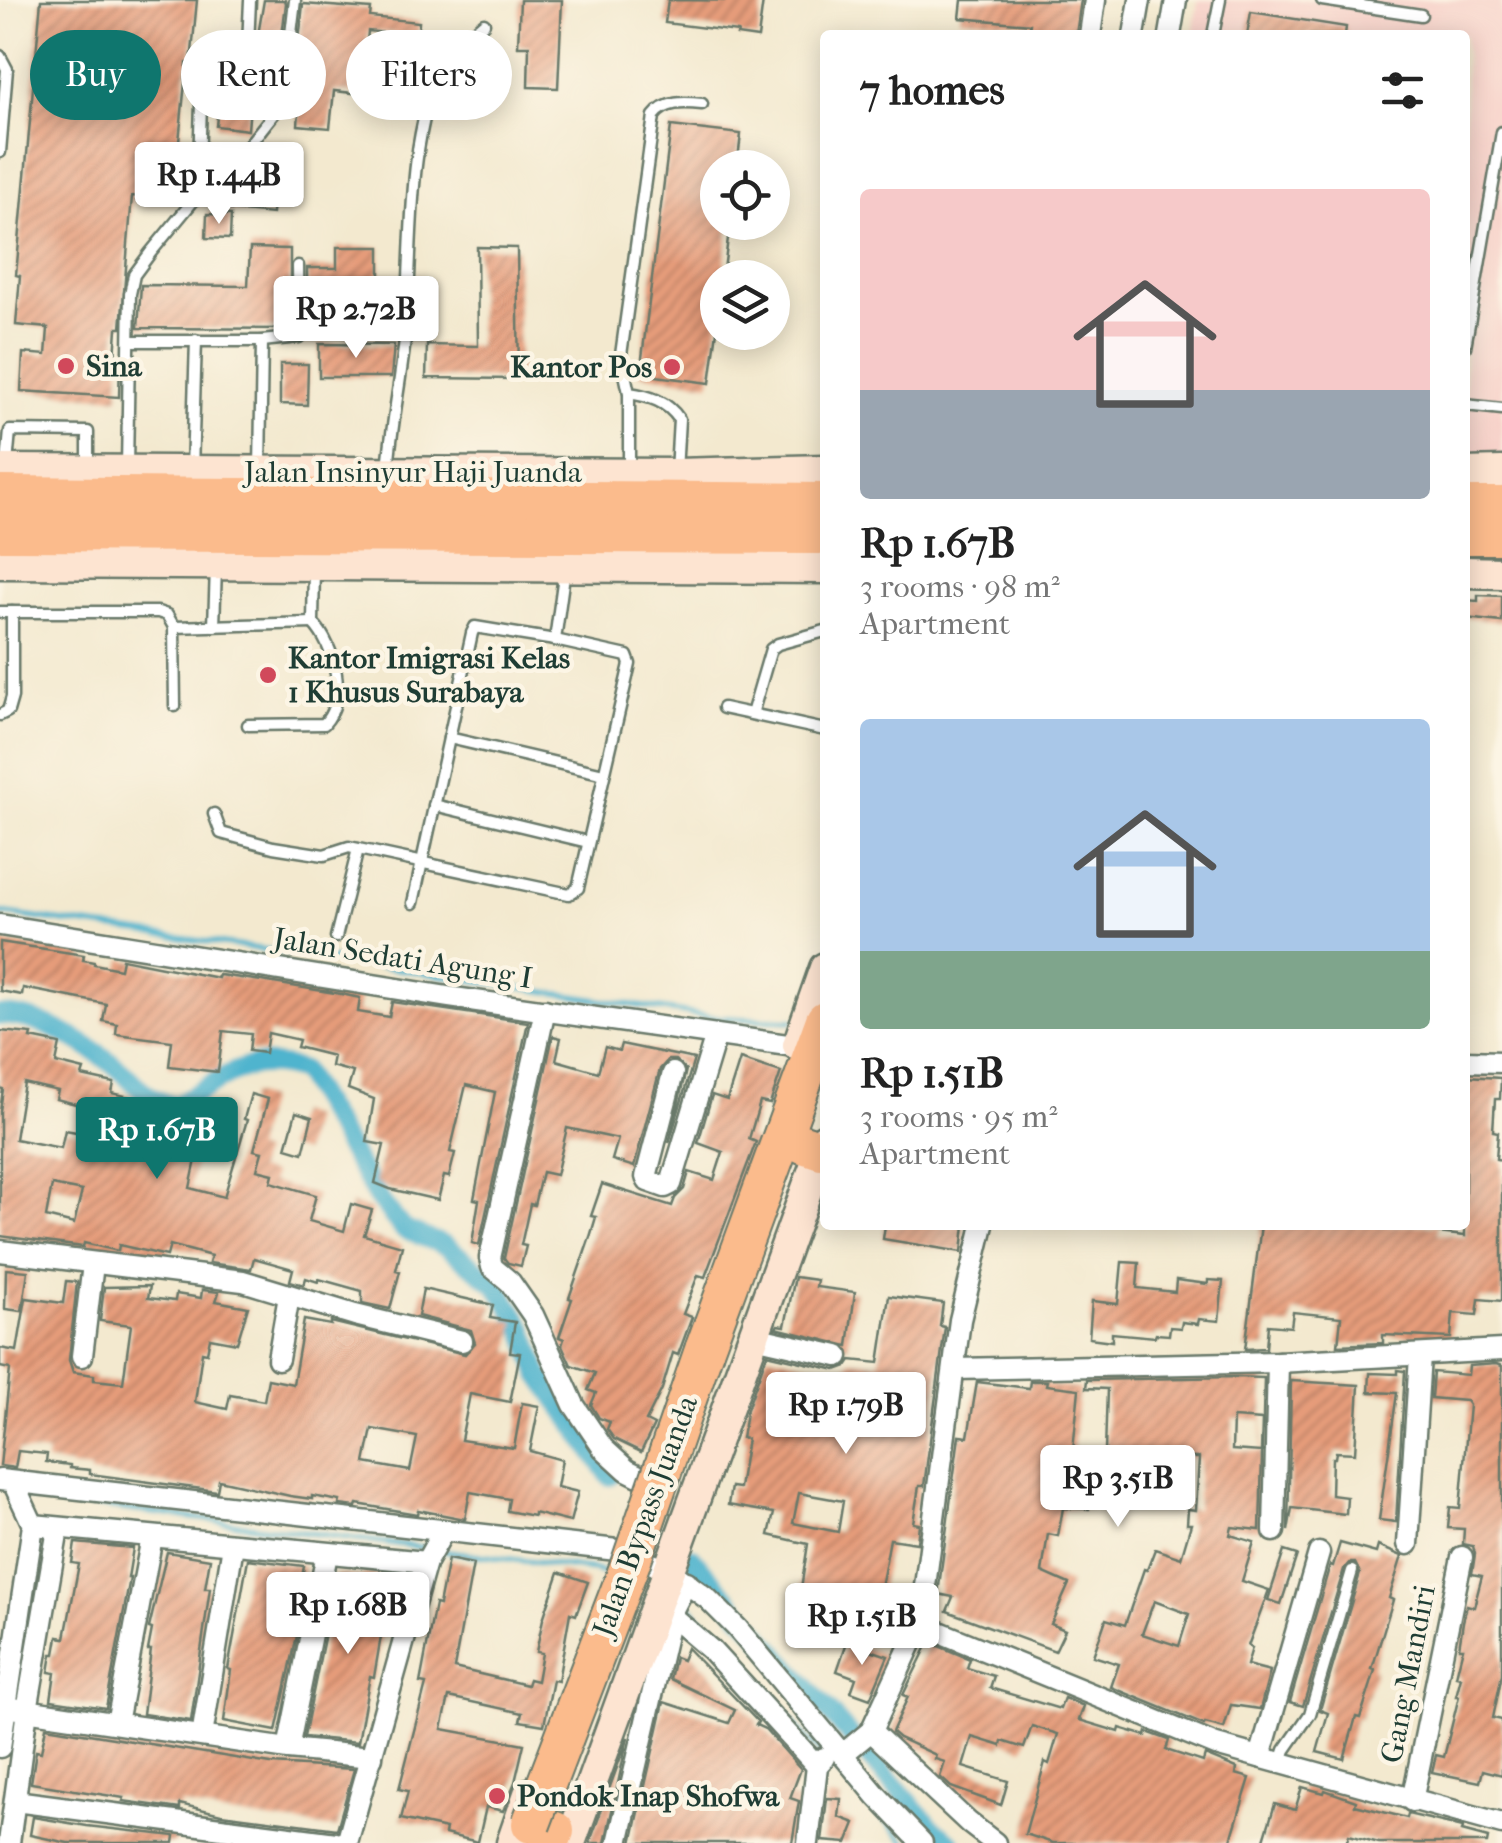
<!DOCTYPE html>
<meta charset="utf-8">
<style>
:root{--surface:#fff;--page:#f2f2f2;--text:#222;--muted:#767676;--accent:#0f766e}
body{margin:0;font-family:"IM FELL French Canon",serif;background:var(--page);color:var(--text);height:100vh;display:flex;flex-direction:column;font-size:38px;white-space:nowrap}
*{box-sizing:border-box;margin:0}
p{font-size:32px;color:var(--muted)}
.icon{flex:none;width:55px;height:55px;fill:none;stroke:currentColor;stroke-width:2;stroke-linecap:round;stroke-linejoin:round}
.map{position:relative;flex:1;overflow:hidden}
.details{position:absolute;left:820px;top:30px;width:650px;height:1200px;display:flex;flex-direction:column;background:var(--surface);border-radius:10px;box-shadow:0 5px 25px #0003}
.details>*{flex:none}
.top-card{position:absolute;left:30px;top:30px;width:640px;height:90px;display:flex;gap:20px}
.fabs{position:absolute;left:700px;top:150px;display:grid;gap:20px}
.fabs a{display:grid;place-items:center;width:90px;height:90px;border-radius:50%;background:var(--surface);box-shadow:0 5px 25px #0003;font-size:50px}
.price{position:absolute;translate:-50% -85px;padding:0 22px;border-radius:10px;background:#fff;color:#222;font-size:32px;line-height:65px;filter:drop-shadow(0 2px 5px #0008)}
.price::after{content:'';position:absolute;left:50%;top:60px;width:30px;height:22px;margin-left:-15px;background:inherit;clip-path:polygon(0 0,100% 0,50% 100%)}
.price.selected{background:var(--accent);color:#fff}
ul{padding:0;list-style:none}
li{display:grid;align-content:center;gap:20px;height:530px;padding:0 40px}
li span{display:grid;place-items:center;height:310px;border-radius:10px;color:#555}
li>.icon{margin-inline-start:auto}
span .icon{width:180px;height:180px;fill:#fffc;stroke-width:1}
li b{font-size:42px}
h2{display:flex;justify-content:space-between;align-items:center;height:120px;padding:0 40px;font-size:42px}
.tag{padding:0 35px;border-radius:45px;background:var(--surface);box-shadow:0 5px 25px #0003;font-size:35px;line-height:90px}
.tag.selected{background:var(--accent);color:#fff}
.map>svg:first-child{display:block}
</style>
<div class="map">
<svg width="1502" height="1843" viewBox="0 0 1502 1843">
<defs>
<pattern id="building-hatch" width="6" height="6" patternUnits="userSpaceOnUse" patternTransform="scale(2.5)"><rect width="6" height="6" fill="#e69c7a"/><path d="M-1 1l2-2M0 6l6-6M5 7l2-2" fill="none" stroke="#ba8065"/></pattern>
</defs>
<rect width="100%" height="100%" fill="#fcf5e5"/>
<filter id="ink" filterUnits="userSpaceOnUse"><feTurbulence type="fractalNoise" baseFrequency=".01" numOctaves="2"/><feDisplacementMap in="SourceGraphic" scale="20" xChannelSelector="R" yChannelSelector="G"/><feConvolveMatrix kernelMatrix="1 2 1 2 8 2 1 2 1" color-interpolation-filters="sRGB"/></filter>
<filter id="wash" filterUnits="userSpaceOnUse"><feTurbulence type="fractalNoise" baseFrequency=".0048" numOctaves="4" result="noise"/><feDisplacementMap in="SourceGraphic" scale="40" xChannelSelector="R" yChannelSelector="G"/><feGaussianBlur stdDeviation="2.25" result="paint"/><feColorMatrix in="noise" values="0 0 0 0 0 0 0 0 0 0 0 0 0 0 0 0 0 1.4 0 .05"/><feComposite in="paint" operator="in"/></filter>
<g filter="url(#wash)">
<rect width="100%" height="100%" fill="#f3e9cf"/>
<!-- built -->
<path fill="#f7d1c9" d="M1198,0H1502V457H1465V35H1193Z"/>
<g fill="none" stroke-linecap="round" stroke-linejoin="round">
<!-- stream -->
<g stroke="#4fb4ce" stroke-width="5">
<path d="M0,913L346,961L711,1017L793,1021"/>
<path d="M27,1497L428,1548"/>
<path d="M439,1550L595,1570L611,1575"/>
<path d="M683,1598L822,1755"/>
<path d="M829,1763L907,1843"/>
</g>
<!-- canal -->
<g stroke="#4fb4ce" stroke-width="20">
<path d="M0,1015C41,1016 80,1040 113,1064C138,1083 142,1099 176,1106C223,1079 246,1052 302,1071L377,1197L403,1229L446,1246L497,1285L524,1329L539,1373L610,1476"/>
<path d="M691,1557L933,1829L952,1843"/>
</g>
</g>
<g id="blocks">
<!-- building -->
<g fill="url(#building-hatch)" fill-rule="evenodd">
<path d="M41,0H197L191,63H187L173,200L132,196L121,328H117L115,359L120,360L119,397L21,391L23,353L46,355L48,328L16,325L20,276L16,275Z"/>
<path d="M264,0H285L286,3L276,85L271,75L274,36L258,35Z"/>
<path d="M520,0H562L558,88L528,87L529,46H518Z"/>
<path d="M668,0L763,1L758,38L737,35L738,32L665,23Z"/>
<path d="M962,0H1081L1076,35H1028L1030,24L960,18Z"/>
<path d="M303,4L371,9L370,17L419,22L418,36L368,31L362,94L334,91L330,128L298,125L301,88L294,87Z"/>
<path d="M1251,12L1346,27L1345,35H1247Z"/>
<path d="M222,68L245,70L252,80L248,130L216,126Z"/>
<path d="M671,126L741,134L737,168H718V222H730L723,278H718V323L710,383L640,374Z"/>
<path d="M254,165L275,167L272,214L222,209L224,182L252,184Z"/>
<path d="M207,214L231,215L230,239L206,238Z"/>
<path d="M337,247H380V310H330V337H308L307,268H337Z"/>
<path d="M477,247L517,248L519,379L426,378L427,345L478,346Z"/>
<path d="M250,248L290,249V329L138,328L141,285L248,286Z"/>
<path d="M319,344L394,345L391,377H319Z"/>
<path d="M280,364H308L307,405L280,404Z"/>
<path d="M1478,595L1502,596V622L1465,618V600L1478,601Z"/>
<path d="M0,942L84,955L83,960L94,962V964L120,969L122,959L218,978L219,975L255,980L341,994L360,998L358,1012L389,1017L392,1002L528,1022L479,1245L472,1243L479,1200L474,1199L495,1092L466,1085L450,1152L455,1153L449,1177L444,1176L438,1200L390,1189L375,1183L384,1145L367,1142L374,1099L348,1089L353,1072L331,1066L333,1056L297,1047L299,1040L268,1033L265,1053L249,1051L251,1034L223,1031L218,1072L169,1066L172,1041L116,1034L117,1024L103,1021L106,1004L23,988L22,995L0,991Z"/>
<path d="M0,1031L32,1034L31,1038L60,1044L56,1063L84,1070L82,1076L114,1083L112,1093L147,1101L145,1107L190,1117L192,1109L206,1113L190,1188L224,1197L247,1120L244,1119L251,1094L268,1099L254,1150L262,1152L257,1170L273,1174L271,1182L316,1195L309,1221L344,1231L351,1204L372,1210L364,1235L402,1246L396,1270L400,1271L390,1309L362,1303V1291L319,1279L318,1282L306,1278L304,1285L290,1281L293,1269L254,1258L251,1269L209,1263L211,1256L170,1245L167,1256L119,1245L118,1251L84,1243L83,1247L0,1236V1111L3,1089L0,1088ZM24,1083L58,1091L56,1099L88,1107L82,1133L65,1130L61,1148L15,1139ZM52,1185L82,1191L74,1224L46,1217Z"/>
<path d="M553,1036L561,1038L556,1060L598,1072L605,1047L619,1051L621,1044L694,1059L669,1143L686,1070L675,1060H668L660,1069L634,1167L612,1160L618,1139L567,1128L556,1175L542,1172L534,1205L530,1204L521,1245L526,1246L521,1266L508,1263L504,1258Z"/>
<path d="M740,1059L781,1072L770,1104L760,1102L749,1139L756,1142L705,1277L698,1275L683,1314L692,1317L678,1355L673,1353L662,1389L646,1421L654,1425L641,1452L614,1439L607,1429L610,1422L599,1418L591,1405L596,1393L588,1390L595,1373L571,1365L562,1345L564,1339L559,1337L572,1299L569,1298L590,1237L596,1217L591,1216L602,1184L672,1206L675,1198L684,1189L689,1172L714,1180L723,1152L698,1143L712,1095L727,1100Z"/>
<path d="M1465,1076L1501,1078L1500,1099H1495L1493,1131L1498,1132L1496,1159L1502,1160V1301L1479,1299L1477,1315L1453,1313L1451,1338L1383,1335V1343L1360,1344L1338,1345L1341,1317L1293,1312L1291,1327L1268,1325L1266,1348L1245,1349L1261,1225H1438L1437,1233L1465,1236Z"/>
<path d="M296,1112L312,1117L303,1153L286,1148Z"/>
<path d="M885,1225H965L962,1252L883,1239Z"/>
<path d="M1122,1262L1139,1263L1137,1288L1175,1292L1176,1280L1208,1284V1280L1223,1281L1219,1321L1199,1319L1198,1324L1182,1322L1181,1328L1170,1327L1169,1335L1156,1334L1155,1337L1112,1333V1341L1089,1338L1092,1301L1118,1304Z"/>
<path d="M6,1269L28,1271L22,1311L5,1309Z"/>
<path d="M795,1277L817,1280L816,1287L855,1292L848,1346L776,1328L778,1325L785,1326Z"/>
<path d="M66,1281L77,1282L69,1360L73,1372L94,1375V1380L123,1383L131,1325L100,1321L104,1287L150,1286L148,1298L175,1301L176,1294L201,1298L202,1290L219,1292L216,1301L248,1307L237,1343L210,1338L207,1353L202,1352L195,1402L227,1409L230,1395L264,1401L268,1379L293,1384L304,1320L331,1325V1322L465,1354L475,1343L471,1330L418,1316L423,1289L493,1305L490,1318L515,1322L510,1352L520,1353L510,1402L470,1394L461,1440L514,1448L522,1403L539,1406L530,1451L562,1460L557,1487L578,1492L570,1522L534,1513V1516L507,1511L509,1499L470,1492L465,1519L418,1510L417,1514L357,1504L356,1507L339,1505L340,1501L312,1496V1499L290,1496L219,1480L217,1491L90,1474V1470L70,1468V1465L46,1462L47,1454L18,1451L15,1468L0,1466L10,1369L0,1367V1348L17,1351L26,1298L63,1303ZM372,1429L417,1437L410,1471L365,1463Z"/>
<path d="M889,1296L943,1303L940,1326L945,1327L924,1486H919L913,1523L919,1524L917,1543L890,1539L877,1609L886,1611L882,1624L819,1610L820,1606L799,1601L808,1544L769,1535L774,1513L728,1505L731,1487L739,1488L747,1439L742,1438L746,1412L767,1354L836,1370L847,1366L851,1360L879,1363ZM799,1493L843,1501L838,1532L793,1523Z"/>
<path d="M1496,1364L1502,1366V1674L1493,1718L1502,1720V1775L1483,1770L1480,1782L1432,1772L1436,1755L1444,1757L1459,1696H1456L1461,1677L1456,1676L1463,1648H1459L1463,1622L1467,1605L1474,1607L1482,1576L1472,1574L1475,1554L1473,1546L1463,1544L1464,1529L1448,1528L1450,1507L1460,1508L1469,1405L1466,1401L1431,1398L1433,1372L1468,1375L1469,1366Z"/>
<path d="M1398,1370L1405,1371L1396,1522L1379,1520L1397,1393L1369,1392L1370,1373L1398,1374Z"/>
<path d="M1235,1377L1264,1378L1260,1530L1232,1527L1230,1535L1254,1542L1242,1581L1269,1590L1248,1646L1252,1648L1247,1665L1270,1671L1260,1709L1231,1705L1224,1728L1205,1723L1204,1725L1111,1687L1119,1664L1093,1656L1106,1619L1125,1625L1144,1569L1147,1570L1155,1549L1181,1558L1191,1524H1187L1188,1509L1196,1510L1199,1458L1155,1457V1463L1118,1461L1117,1481L1091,1479L1089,1509L1063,1508L1058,1536L1048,1534L1042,1572L1069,1584L1051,1624L1065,1630L1055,1651L947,1611L953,1597L938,1594L959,1436L968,1437L977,1382L1029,1388L1030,1381H1047L1046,1385L1079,1389L1073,1451L1105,1452L1107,1389L1086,1388L1087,1380ZM1233,1418L1262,1420L1261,1452L1232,1450ZM1154,1601L1189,1614L1179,1646L1142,1634Z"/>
<path d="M1291,1381L1359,1385L1355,1453L1336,1452L1335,1458H1332L1331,1495L1347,1497L1346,1514L1292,1508L1288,1531Z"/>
<path d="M75,1543L133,1548L128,1578H130L106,1708L51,1700L55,1673L49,1672L52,1654H55L58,1637L65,1638L79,1564L72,1563Z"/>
<path d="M1340,1543L1376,1553L1378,1546L1402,1556L1389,1598L1393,1600L1372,1669L1375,1670L1371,1684L1360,1718L1356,1717L1344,1759L1317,1752L1328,1713L1320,1710L1360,1573L1355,1563H1349L1344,1569L1303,1706L1290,1702L1330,1565L1333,1566Z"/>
<path d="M1284,1551L1297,1555L1281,1604L1268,1600Z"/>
<path d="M167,1552L210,1559L205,1588H210L191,1721L143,1714L151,1650H148L152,1629L149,1628Z"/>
<path d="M248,1559L304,1566L301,1583L296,1582L289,1619L295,1620L292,1635L297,1636L276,1731L224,1721L231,1670L228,1669Z"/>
<path d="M448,1559L473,1564L454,1668L527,1685L529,1679L537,1681L542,1653L536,1652L543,1619L559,1572L588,1582L576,1615L570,1613L558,1681L553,1680L544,1725L520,1721L522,1713L449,1697L442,1729L524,1744L515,1782L503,1811L486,1807L478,1842L445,1834L446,1829L401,1819L408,1791L399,1789L426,1684L420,1683L435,1604L439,1605Z"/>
<path d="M364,1573L391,1578L374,1677L370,1676L358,1742L304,1737L337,1574L363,1578Z"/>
<path d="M847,1642L888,1656L870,1699L851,1692L856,1678L837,1671Z"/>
<path d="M929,1642L970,1659L967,1668L994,1676L990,1688L1060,1709L1064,1698L1084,1706L1079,1720L1119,1732L1120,1728L1146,1736L1147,1732L1169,1740L1166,1750L1203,1762L1205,1755L1237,1768L1236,1774L1250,1778L1230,1843H1053L1025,1834L1045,1762L1049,1764L1058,1734L1032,1726L1024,1748L1002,1741L1001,1746L972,1737L963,1767L1008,1781L1001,1805L951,1787L940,1777L945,1762L935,1759L936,1755L899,1738L892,1732L908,1697L903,1695Z"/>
<path d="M687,1648L758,1722L756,1725L765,1729L801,1769L790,1798L799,1801L792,1843H632L664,1702L729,1723L735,1710L670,1679L675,1657L682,1660Z"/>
<path d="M46,1727L271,1764L354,1769L337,1829L221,1814L180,1804V1809L123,1801L124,1798L31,1783L36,1751L41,1752Z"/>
<path d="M628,1737L605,1843H590L591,1839Z"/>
<path d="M1302,1787L1324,1793L1325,1790L1356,1801L1355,1805L1407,1818L1408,1814L1463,1827L1462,1831L1488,1838L1487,1843H1379L1349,1835L1346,1843H1263L1275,1804L1295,1810Z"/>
<path d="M827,1798L841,1799L839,1817L855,1823L847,1843L822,1841Z"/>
<path d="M33,1817L87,1826L175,1836L174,1843H68L30,1835Z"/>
</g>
</g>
</g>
<g filter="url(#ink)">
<use href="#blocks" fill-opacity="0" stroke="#69796a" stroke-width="2.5"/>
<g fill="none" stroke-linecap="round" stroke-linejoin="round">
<defs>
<g id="lane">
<path d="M250,0L248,46L253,67L267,84L269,116"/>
<path d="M1322,0L1421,15"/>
<path d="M1213,35L1220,0"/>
<path d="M0,56L7,69L0,152"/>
<path d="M198,195L202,73"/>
<path d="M131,341H262L299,337L298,266"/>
<path d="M1465,347L1502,132"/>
<path d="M1465,405L1502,409"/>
<path d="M7,464L10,431L88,432V468"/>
<path d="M127,467L130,294L134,275L151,252L198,195L244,151L283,102L295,0"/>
<path d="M192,470L196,340"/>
<path d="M260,470L262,341"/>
<path d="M388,471C391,429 399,390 404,348C415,255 403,154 441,66C448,50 471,35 484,23"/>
<path d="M629,472V393"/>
<path d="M676,472L679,419C667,401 649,396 629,393L621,355L654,116C665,101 684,102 702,104"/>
<path d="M0,612H158L167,615L174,627L175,706"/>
<path d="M214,626L216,567"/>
<path d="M174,627L313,623"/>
<path d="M555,640L565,568"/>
<path d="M723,708L825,730"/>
<path d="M752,714L771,649L778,644L825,631"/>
<path d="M0,715L8,711L12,697V612"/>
<path d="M248,725L324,724C348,698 335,646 313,623L314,567"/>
<path d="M449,738L604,774"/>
<path d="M434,805L588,842"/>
<path d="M214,814L221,833L273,847L324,855L349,847L569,894L578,888L630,664L627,656L555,640L475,627L472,633L413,903"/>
<path d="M336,937L358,849"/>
<path d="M1281,1762L1285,1750L1310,1714L1352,1571"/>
</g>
<g id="street">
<path d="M1090,35L1095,0"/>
<path d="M1134,35L1140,0"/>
<path d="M1170,35L1176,0"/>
<path d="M0,925L448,997L809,1048"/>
<path d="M545,1010L490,1258L492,1267L510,1282L533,1315L574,1405L603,1448L627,1470L643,1478"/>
<path d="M1465,1061L1502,1062"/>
<path d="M673,1073L646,1177L648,1181L665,1187L671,1184L716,1035"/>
<path d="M0,1251L243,1281L355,1315L462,1341"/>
<path d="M754,1337L838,1356"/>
<path d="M82,1356L93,1264"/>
<path d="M278,1359L289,1296"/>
<path d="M955,1369L1278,1362L1502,1350"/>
<path d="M0,1480L617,1550L670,1571L708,1599L737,1628L877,1796L922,1843"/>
<path d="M33,1525L426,1562"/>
<path d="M1274,1531L1278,1362"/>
<path d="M1408,1544L1420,1356"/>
<path d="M663,1609L711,1650L817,1766"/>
<path d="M920,1624L1216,1745L1502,1824"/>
<path d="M5,1707L288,1749L372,1757"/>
<path d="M117,1723L152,1537"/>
<path d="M871,1731L969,1823L995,1843"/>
<path d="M202,1736L233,1545"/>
<path d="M0,1747L33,1525L13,1482"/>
<path d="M288,1749L327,1554"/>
<path d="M843,1754L871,1731L920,1624L960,1320L983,1225"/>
<path d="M1260,1757L1319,1553"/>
<path d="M15,1801L336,1843"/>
<path d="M1412,1801L1462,1557"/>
<path d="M9,1843L27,1710L58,1529"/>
<path d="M347,1843L426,1562L444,1530"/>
<path d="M618,1843L671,1613L687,1582"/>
<path d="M808,1843L817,1766L824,1758"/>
</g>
<g id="secondary">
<path d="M0,470L676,474L825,470"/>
<path d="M1465,473L1502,472"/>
<path d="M0,563L825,568"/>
<path d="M1465,572L1502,573"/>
<path d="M798,1045L825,968"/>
<path d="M512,1843L529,1794"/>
<path d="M570,1843L825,1139"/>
</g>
<g id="highway">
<path d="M0,495L825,502"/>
<path d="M1465,506H1502"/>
<path d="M0,532L825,535"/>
<path d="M1465,535H1502"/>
<path d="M803,1144L821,1150"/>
<path d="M704,1350L825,1020"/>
<path d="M550,1843L555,1831"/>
</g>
</defs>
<!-- lane casing -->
<use href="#lane" stroke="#69796a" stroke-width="15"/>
<!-- street casing -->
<use href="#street" stroke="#69796a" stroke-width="25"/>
<!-- secondary casing -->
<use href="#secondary" stroke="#69796a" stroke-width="35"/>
<!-- highway casing -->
<use href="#highway" stroke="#69796a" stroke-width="42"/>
<!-- lane -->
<use href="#lane" stroke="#fff" stroke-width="10"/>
<!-- street -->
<use href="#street" stroke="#fff" stroke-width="20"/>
<!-- secondary -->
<use href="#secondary" stroke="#fde4d1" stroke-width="30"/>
<!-- highway -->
<use href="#highway" stroke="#fbbb8c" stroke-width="38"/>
<defs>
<path id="highway-bridge" d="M531,1824L631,1562L704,1350"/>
</defs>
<!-- highway-bridge casing -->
<use href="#highway-bridge" stroke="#69796a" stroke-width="42" stroke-linecap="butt"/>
<!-- highway-bridge -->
<use href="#highway-bridge" stroke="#fbbb8c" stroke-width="38"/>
</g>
</g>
<!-- markers -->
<g fill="#d1495b" stroke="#fcf5e5" stroke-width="4">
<circle cx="66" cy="366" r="10"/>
<circle cx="672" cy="367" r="10"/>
<circle cx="268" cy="675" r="10"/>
<circle cx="497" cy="1796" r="10"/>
</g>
<g text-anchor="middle" stroke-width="9" stroke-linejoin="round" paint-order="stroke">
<!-- poi labels -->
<g font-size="30" font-weight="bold" fill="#1f3d34" stroke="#fcf5e5" text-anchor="start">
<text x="86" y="376">Sina</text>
<text x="652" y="377" text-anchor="end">Kantor Pos</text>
<text x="288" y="668">Kantor Imigrasi Kelas<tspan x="288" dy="34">1 Khusus Surabaya</tspan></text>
<text x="517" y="1806">Pondok Inap Shofwa</text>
</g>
<!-- street labels -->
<g font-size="30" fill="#1f3d34" stroke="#fcf5e5">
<text x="413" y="482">Jalan Insinyur Haji Juanda</text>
<text transform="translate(403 958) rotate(9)" y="10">Jalan Sedati Agung I</text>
<text transform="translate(645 1516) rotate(-70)" y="10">Jalan Bypass Juanda</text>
<text transform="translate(1408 1674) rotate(-79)" y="10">Gang Mandiri</text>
</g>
</g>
</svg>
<div class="fabs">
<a><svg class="icon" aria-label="locate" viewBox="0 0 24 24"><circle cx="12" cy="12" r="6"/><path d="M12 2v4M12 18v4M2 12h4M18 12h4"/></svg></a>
<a><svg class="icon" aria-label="layers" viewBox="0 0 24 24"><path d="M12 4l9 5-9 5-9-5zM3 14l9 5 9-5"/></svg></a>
</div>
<b class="price" style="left:219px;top:227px">Rp 1.44B</b>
<b class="price" style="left:356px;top:361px">Rp 2.72B</b>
<b class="price selected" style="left:157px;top:1182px">Rp 1.67B</b>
<b class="price" style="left:846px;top:1457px">Rp 1.79B</b>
<b class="price" style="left:1118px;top:1530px">Rp 3.51B</b>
<b class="price" style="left:348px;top:1657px">Rp 1.68B</b>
<b class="price" style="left:862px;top:1668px">Rp 1.51B</b>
<div class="top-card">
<a class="tag selected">Buy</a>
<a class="tag">Rent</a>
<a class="tag">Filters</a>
</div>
<section class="details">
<h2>7 homes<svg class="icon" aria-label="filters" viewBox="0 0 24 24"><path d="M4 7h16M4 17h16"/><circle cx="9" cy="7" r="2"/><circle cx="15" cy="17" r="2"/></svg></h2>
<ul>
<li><span style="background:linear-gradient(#f6c9c9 65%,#9aa5b1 0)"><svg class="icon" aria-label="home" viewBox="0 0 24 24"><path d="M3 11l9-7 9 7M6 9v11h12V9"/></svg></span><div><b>Rp 1.67B</b><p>3 rooms · 98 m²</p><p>Apartment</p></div></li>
<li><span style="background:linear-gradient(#a9c7e8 75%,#7fa58c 0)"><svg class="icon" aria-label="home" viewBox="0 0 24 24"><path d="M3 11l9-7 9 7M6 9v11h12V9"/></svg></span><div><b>Rp 1.51B</b><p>3 rooms · 95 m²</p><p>Apartment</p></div></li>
</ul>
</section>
</div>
